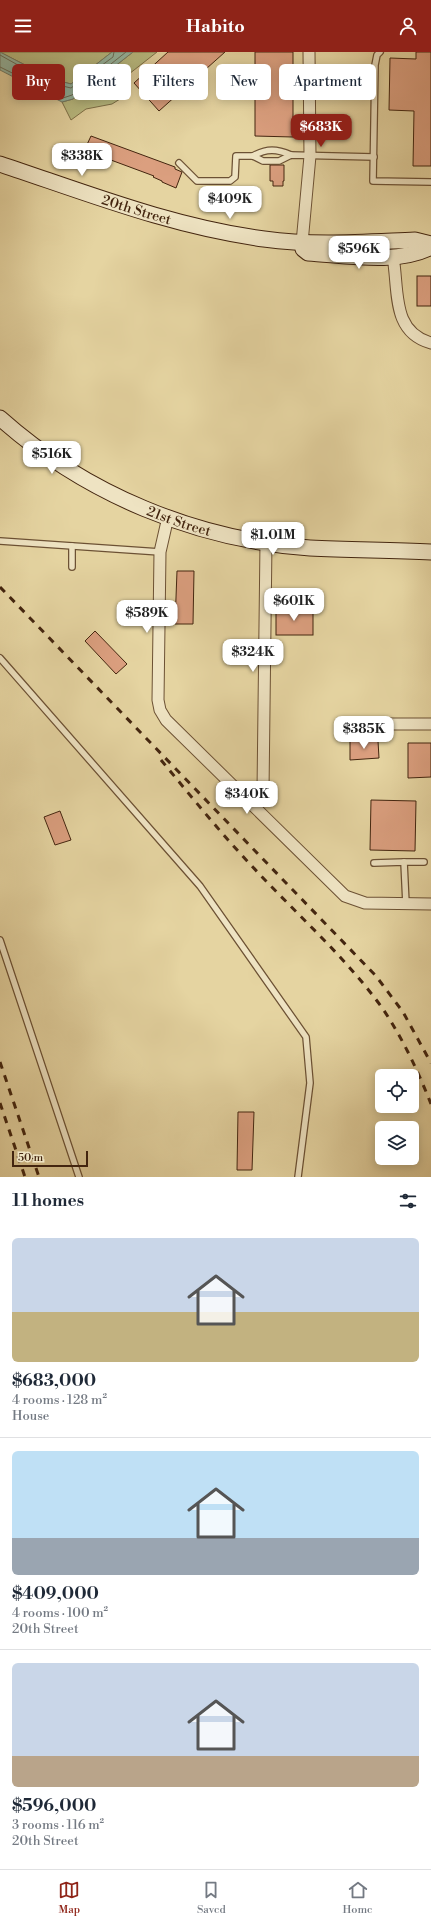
<!DOCTYPE html>
<meta charset="utf-8">
<style>
:root{--surface:#fff;--page:#f6f6f7;--text:#1f2937;--muted:#747a83;--line:#e0e1e3;--accent:#8f2418}
body{margin:0;font-family:"Libre Bodoni",serif;background:var(--page);color:var(--text);height:100vh;display:flex;flex-direction:column;font-size:15px;white-space:nowrap}
*{box-sizing:border-box;margin:0}
p{font-size:13px;color:var(--muted)}
.icon{flex:none;width:22px;height:22px;fill:none;stroke:currentColor;stroke-width:2;stroke-linecap:round;stroke-linejoin:round}
.map{position:relative;height:1125px;overflow:hidden}
.sheet{display:flex;flex-direction:column;background:var(--surface);flex:1}
.sheet>*{flex:none}
.top-card{position:absolute;left:12px;top:12px;width:407px;height:36px;display:flex;gap:8px}
.buttons{position:absolute;left:375px;top:1017px;display:grid;gap:8px}
.buttons a{display:grid;place-items:center;width:44px;height:44px;border-radius:6px;background:var(--surface);box-shadow:0 2px 10px #0003;font-size:20px}
.scale{position:absolute;left:12px;bottom:10px;width:76px;box-sizing:border-box;padding-left:4px;border:2px solid #43250f;border-top:0;font-size:11px;line-height:14px;white-space:nowrap;color:#43250f;-webkit-text-stroke:3px #eee3c2;paint-order:stroke}
.price{position:absolute;translate:-50% -34px;padding:0 9px;border-radius:8px;background:#fff;color:#222;font-size:13px;line-height:26px;filter:drop-shadow(0 1px 2px #0008)}
.price::after{content:'';position:absolute;left:50%;top:24px;width:12px;height:9px;margin-left:-6px;background:inherit;clip-path:polygon(0 0,100% 0,50% 100%)}
.price.selected{background:var(--accent);color:#fff}
ul{padding:0;list-style:none}
li{display:grid;align-content:center;gap:8px;height:212px;padding:0 12px}
li+li{border-top:1px solid var(--line)}
li span{display:grid;place-items:center;height:124px;border-radius:6px;color:#555}
li>.icon{margin-inline-start:auto}
span .icon{width:72px;height:72px;fill:#fffc;stroke-width:1}
li b{font-size:17px}
h2{display:flex;justify-content:space-between;align-items:center;height:48px;padding:0 12px;font-size:17px}
.tag{padding:0 14px;border-radius:6px;background:var(--surface);box-shadow:0 2px 10px #0003;font-size:14px;line-height:36px}
.tag.selected{background:var(--accent);color:#fff}
header{display:flex;justify-content:space-between;align-items:center;height:52px;padding:0 12px;background:var(--accent);color:#fff;font-size:18px;font-weight:700}
.tabs{display:flex;justify-content:space-around;align-items:center;height:56px;border-top:1px solid var(--line);background:var(--surface);font-size:11px;color:var(--muted)}
.tabs a{display:grid;justify-items:center;gap:2px}
.tabs .selected{color:var(--accent)}
.map>svg:first-child{display:block}
</style>
<header><svg class="icon" aria-label="menu" viewBox="0 0 24 24"><path d="M4 6h16M4 12h16M4 18h16"/></svg>Habito<svg class="icon" aria-label="person" viewBox="0 0 24 24"><circle cx="12" cy="8" r="4"/><path d="M4 21q1-7 8-7t8 7"/></svg></header>
<div class="map">
<svg width="431" height="1125" viewBox="0 0 431 1125">
<rect width="100%" height="100%" fill="#e5d4a1"/>
<filter id="stains"><feTurbulence type="fractalNoise" baseFrequency=".005" numOctaves="4"/><feColorMatrix values="0 0 0 0 .2 0 0 0 0 .09 0 0 0 0 .02 0 0 0 .5 -.17"/></filter>
<radialGradient id="worn" r=".72"><stop offset=".6" stop-color="#630" stop-opacity="0"/><stop offset="1" stop-color="#630" stop-opacity=".3"/></radialGradient>
<!-- green -->
<g fill="#b9bb81" stroke="#7e7048">
<path d="M0,0H112L71,32L52,27Z"/>
<path d="M133,0H157L129,22L120,47L112,52L86,57L71,68L62,50L73,47Z"/>
</g>
<!-- water -->
<path fill="#96b8a3" stroke="#757d68" d="M0,0L52,27L71,32L112,0H133L73,47L62,50L0,18Z"/>
<g fill="none" stroke-linecap="round" stroke-linejoin="round">
<!-- shore -->
<g stroke="#6c6e59" stroke-width="1">
<path d="M0,3L50,31L71,36L113,5L114,0"/>
<path d="M0,15L63,46L72,43L126,0"/>
</g>
</g>
<!-- building -->
<g fill="#db9f7f" stroke="#43250f">
<path d="M168,0H225L159,59L134,31Z"/>
<path d="M255,0H293V85L255,84Z"/>
<path d="M416,0H431V114H413L414,59L389,58L390,6L416,7Z"/>
<path d="M91,84L175,115V117L182,120L176,136L162,130V129L153,125L154,124L92,101L91,102L84,99Z"/>
<path d="M270,113H284V129H283V134H273V129H270Z"/>
<rect x="417" y="224" width="14" height="30"/>
<path d="M177,519H194L193,572H175Z"/>
<rect x="276" y="556" width="37" height="27"/>
<path d="M95,579L127,612L116,622L85,589Z"/>
<path d="M350,689H378L379,706L350,708Z"/>
<path d="M408,691H431V725L408,726Z"/>
<path d="M371,748L416,749L415,799L370,798Z"/>
<path d="M60,759L71,788L55,793L44,765Z"/>
<path d="M238,1060H254L252,1118H237Z"/>
</g>
<g fill="none" stroke-linecap="round" stroke-linejoin="round">
<defs>
<g id="service">
<path d="M380,0L377,3L375,13L373,129L431,130"/>
<path d="M309,30H345"/>
<path d="M253,104C267,96 277,97 291,103"/>
<path d="M179,111L197,129H230L235,125L236,104H253L263,109H279L291,103L374,105"/>
<path d="M0,489L160,500"/>
<path d="M72,515V494"/>
<path d="M0,606L200,834L306,985L310,1031L298,1125"/>
<path d="M404,810H424"/>
<path d="M374,811L404,810L406,852"/>
<path d="M0,888L79,1125"/>
</g>
<g id="minor">
<path d="M302,191L310,104L309,0"/>
<path d="M393,205C399,238 391,280 431,291"/>
<path d="M168,465L160,500L158,648L160,658L166,668L345,844L365,851L431,852"/>
<path d="M371,672H431"/>
<path d="M256,756L263,739L266,490"/>
</g>
<g id="secondary">
<path id="s1" d="M0,112C87,141 173,175 264,187C314,194 365,190 415,188L431,192"/>
<path d="M302,191L303,197L308,201C344,203 398,213 431,195"/>
<path id="s2" d="M0,366C85,442 196,488 310,496C350,498 391,498 431,500"/>
</g>
</defs>
<!-- service casing -->
<use href="#service" stroke="#6c5134" stroke-width="8"/>
<!-- minor casing -->
<use href="#minor" stroke="#6c5134" stroke-width="13"/>
<!-- secondary casing -->
<use href="#secondary" stroke="#43250f" stroke-width="17"/>
<!-- service -->
<use href="#service" stroke="#eee3c2" stroke-width="5.5"/>
<!-- minor -->
<use href="#minor" stroke="#eee3c2" stroke-width="11"/>
<!-- secondary -->
<use href="#secondary" stroke="#eee3c2" stroke-width="15"/>
<!-- rail -->
<g stroke="#43250f" stroke-width="3" stroke-dasharray="7 7" stroke-linecap="butt">
<path d="M0,535L376,924L403,960L431,1011"/>
<path d="M161,708C190,743 219,779 250,812C294,860 345,904 383,957C403,987 418,1019 431,1052"/>
<path d="M0,1010L39,1125"/>
<path d="M0,1051L25,1125"/>
</g>
</g>
<g text-anchor="middle" stroke-width="3" stroke-linejoin="round" paint-order="stroke">
<!-- street labels -->
<g font-size="14" fill="#43250f" stroke="#eee3c2">
<text dy="5" stroke="none"><textPath href="#s1" startOffset="144">20th Street</textPath></text>
<text dy="5" stroke="none"><textPath href="#s2" startOffset="208">21st Street</textPath></text>
</g>
</g>
<rect width="100%" height="100%" filter="url(#stains)"/>
<rect width="100%" height="100%" fill="url(#worn)"/>
</svg>
<div class="buttons">
<a><svg class="icon" aria-label="locate" viewBox="0 0 24 24"><circle cx="12" cy="12" r="6"/><path d="M12 2v4M12 18v4M2 12h4M18 12h4"/></svg></a>
<a><svg class="icon" aria-label="layers" viewBox="0 0 24 24"><path d="M12 4l9 5-9 5-9-5zM3 14l9 5 9-5"/></svg></a>
</div>
<div class="scale">50 m</div>
<b class="price selected" style="left:321px;top:96px">$683K</b>
<b class="price" style="left:82px;top:125px">$338K</b>
<b class="price" style="left:230px;top:168px">$409K</b>
<b class="price" style="left:359px;top:218px">$596K</b>
<b class="price" style="left:52px;top:423px">$516K</b>
<b class="price" style="left:273px;top:504px">$1.01M</b>
<b class="price" style="left:294px;top:570px">$601K</b>
<b class="price" style="left:147px;top:582px">$589K</b>
<b class="price" style="left:253px;top:621px">$324K</b>
<b class="price" style="left:364px;top:698px">$385K</b>
<b class="price" style="left:247px;top:763px">$340K</b>
<div class="top-card">
<a class="tag selected">Buy</a>
<a class="tag">Rent</a>
<a class="tag">Filters</a>
<a class="tag">New</a>
<a class="tag">Apartment</a>
</div>
</div>
<section class="sheet">
<h2>11 homes<svg class="icon" aria-label="filters" viewBox="0 0 24 24"><path d="M4 7h16M4 17h16"/><circle cx="9" cy="7" r="2"/><circle cx="15" cy="17" r="2"/></svg></h2>
<ul>
<li><span style="background:linear-gradient(#c9d6e8 60%,#c2b280 0)"><svg class="icon" aria-label="home" viewBox="0 0 24 24"><path d="M3 11l9-7 9 7M6 9v11h12V9"/></svg></span><div><b>$683,000</b><p>4 rooms · 128 m²</p><p>House</p></div></li>
<li><span style="background:linear-gradient(#bfe0f5 70%,#9aa5b1 0)"><svg class="icon" aria-label="home" viewBox="0 0 24 24"><path d="M3 11l9-7 9 7M6 9v11h12V9"/></svg></span><div><b>$409,000</b><p>4 rooms · 100 m²</p><p>20th Street</p></div></li>
<li><span style="background:linear-gradient(#c9d6e8 75%,#b9a48a 0)"><svg class="icon" aria-label="home" viewBox="0 0 24 24"><path d="M3 11l9-7 9 7M6 9v11h12V9"/></svg></span><div><b>$596,000</b><p>3 rooms · 116 m²</p><p>20th Street</p></div></li>
</ul>
</section>
<nav class="tabs">
<a class="selected"><svg class="icon" aria-label="map" viewBox="0 0 24 24"><path d="M3 6l6-2 6 2 6-2v14l-6 2-6-2-6 2zM9 4v14M15 6v14"/></svg>Map</a>
<a><svg class="icon" aria-label="saved" viewBox="0 0 24 24"><path d="M7 4h10v16l-5-4-5 4z"/></svg>Saved</a>
<a><svg class="icon" aria-label="home" viewBox="0 0 24 24"><path d="M3 11l9-7 9 7M6 9v11h12V9"/></svg>Home</a>
</nav>
